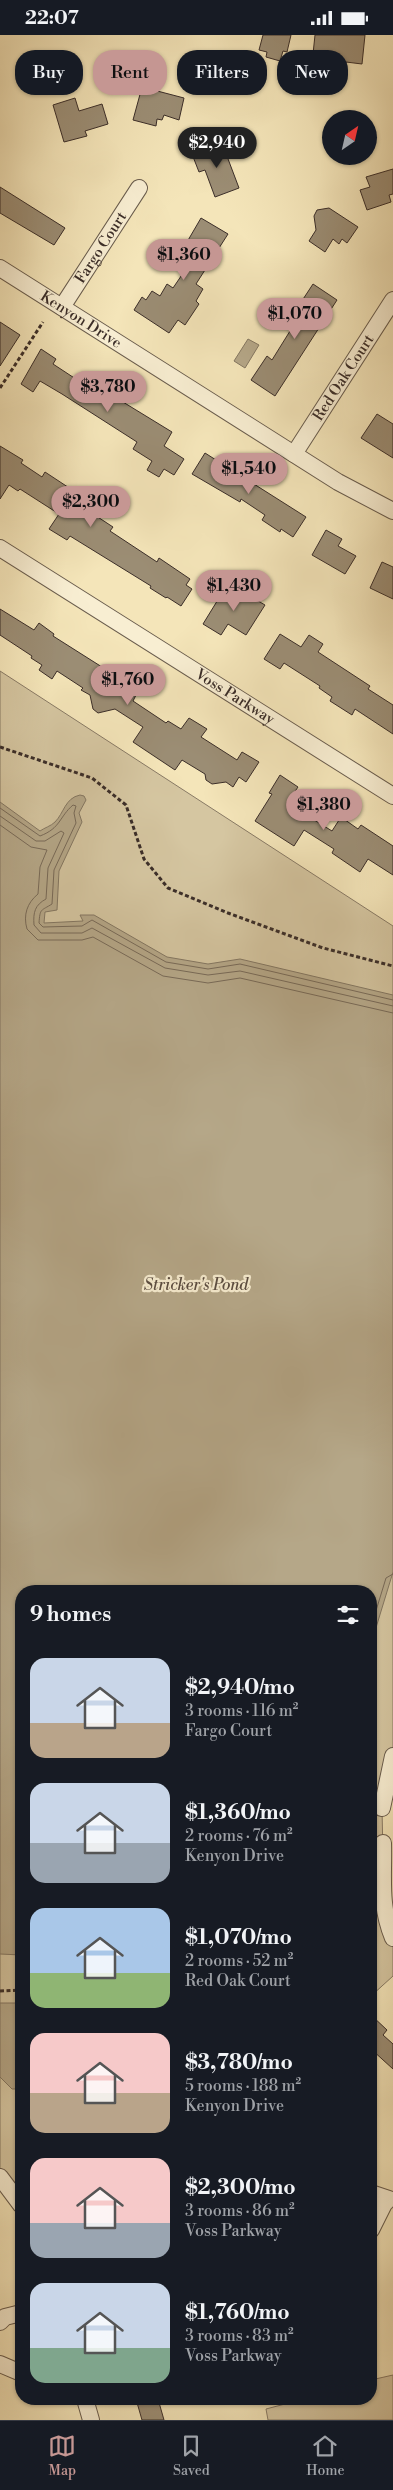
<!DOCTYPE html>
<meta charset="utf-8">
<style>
:root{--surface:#171b24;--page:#20242c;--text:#f1f3f6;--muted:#9ea1a6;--line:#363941;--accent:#c59692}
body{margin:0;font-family:"Libre Bodoni",serif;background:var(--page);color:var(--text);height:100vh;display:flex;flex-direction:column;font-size:19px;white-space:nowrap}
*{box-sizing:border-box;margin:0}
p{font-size:16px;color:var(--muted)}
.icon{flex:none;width:28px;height:28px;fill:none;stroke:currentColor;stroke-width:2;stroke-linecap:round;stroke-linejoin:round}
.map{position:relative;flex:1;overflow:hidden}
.details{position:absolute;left:15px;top:1550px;width:362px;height:820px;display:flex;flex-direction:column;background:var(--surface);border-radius:20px;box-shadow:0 1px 4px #0004}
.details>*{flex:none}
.hud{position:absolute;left:15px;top:15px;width:364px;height:45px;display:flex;gap:10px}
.needle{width:32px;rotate:34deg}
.fabs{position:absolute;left:322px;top:75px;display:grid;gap:10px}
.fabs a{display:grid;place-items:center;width:55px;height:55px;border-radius:50%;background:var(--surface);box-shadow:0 1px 4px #0004;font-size:25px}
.price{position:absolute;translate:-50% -42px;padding:0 11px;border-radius:18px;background:var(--accent);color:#111;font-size:16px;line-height:32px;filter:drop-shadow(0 1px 2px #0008)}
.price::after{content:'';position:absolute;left:50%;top:30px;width:15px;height:11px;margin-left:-8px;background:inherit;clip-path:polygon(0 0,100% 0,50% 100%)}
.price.selected{background:#222;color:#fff}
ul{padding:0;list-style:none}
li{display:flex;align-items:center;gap:15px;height:125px;padding:0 15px}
li span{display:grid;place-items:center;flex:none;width:140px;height:100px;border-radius:15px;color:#555}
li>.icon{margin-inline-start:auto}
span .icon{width:60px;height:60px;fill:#fffc;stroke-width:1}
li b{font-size:21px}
h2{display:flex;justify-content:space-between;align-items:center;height:60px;padding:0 15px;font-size:21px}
.tag{padding:0 18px;border-radius:20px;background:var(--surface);box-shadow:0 1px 4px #0004;font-size:18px;line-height:45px}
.tag.selected{background:var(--accent);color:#111}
.status{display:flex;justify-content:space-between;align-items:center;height:35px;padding:0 25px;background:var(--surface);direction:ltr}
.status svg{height:14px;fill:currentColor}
.tab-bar{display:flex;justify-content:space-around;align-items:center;height:70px;border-top:1px solid var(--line);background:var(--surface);font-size:14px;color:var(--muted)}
.tab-bar a{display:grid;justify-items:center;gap:2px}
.tab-bar .selected{color:var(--accent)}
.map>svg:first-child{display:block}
</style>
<div class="status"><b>22:07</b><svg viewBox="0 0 49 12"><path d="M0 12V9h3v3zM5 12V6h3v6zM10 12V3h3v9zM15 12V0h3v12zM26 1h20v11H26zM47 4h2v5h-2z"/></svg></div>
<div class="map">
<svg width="393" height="2385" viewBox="0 0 393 2385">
<rect width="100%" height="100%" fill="#f4e5b9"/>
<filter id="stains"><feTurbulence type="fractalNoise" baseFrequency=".004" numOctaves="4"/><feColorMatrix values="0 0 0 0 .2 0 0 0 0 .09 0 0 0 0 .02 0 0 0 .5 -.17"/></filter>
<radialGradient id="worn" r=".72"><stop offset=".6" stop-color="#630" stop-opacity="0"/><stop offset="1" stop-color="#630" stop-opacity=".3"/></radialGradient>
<!-- green -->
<g fill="#d5c6a1" stroke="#887a65">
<path d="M0,636L393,891V1721L382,1773L383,1823L393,1903V1941L371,1961V1556H21V2170L0,2142Z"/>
<path d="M393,2340V2385H268L266,2374L304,2364H371V2345Z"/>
</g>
<!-- water -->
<g fill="#b5a788" stroke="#847762">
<path d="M248,304L259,310L245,333L234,326Z"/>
<path d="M80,760L84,761L86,765L79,778L82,787L59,836L57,875L45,877L44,888L83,886L80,880H94L167,922L208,929L240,924L393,960V1537L371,1609V1556H21V1920L0,1919V767L40,796C44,793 51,791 55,787C64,778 65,763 80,760Z"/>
<path d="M0,1968H21V2054H12L0,2042Z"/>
</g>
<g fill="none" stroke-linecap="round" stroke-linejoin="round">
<!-- shore -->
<g stroke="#786a58" stroke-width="1">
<path d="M0,773L40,801C61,793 59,782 73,770L76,771L74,778L76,788L54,835L52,869C41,876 40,873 39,888L43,892L82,891L92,885L166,927L208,934L240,929L393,965"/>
<path d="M0,781L36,806H45L61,796L64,798L48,833L46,864C35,870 33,877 34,890L41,898H82L92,893L165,933L208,940L240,936L393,971"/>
<path d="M0,790L31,812L47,815L40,832L38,859C27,868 23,880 27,894L38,905H82L93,902L163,941L208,948L240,943L393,978"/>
<path d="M371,1592L386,1543L393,1539"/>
</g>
</g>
<!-- building -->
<g fill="#9b8d74" stroke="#3b2e29">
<path d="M263,0H291L287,17L283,16L280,26L266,22L267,17L259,15Z"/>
<path d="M315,0H365L362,29L346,27L345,32L326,30L327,20L313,19Z"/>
<path d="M142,52L184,63L179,85L164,80L162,85L157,84L156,91L133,85Z"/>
<path d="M75,63L79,76L102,69L108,89L85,96L87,101L64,107L53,70Z"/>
<path d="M222,108L239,153L215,162L205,135L199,137L192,119Z"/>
<path d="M393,134V159L389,160L391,167L367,175L360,155L370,152L366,142Z"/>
<path d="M0,152L65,193L54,210L0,178Z"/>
<path d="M329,173L358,192L347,208L342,204L339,209L333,204L325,217L309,206L316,195L314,181L317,175Z"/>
<path d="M201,183L228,199L196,249L203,254L196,266L199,269L185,290L178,285L169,298L134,275L142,262L146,265L152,256L160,261L167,249L173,253L192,225L180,219Z"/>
<path d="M313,249L337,265L275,361L251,345L267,321L272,325L295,288L290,284Z"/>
<path d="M0,287L20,300L0,331Z"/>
<path d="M41,314L56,324L53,329L88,352L90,348L104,358L105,356L172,397L164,411L184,424L174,440L164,434L159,442L147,435L152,426L133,414L137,407L62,359L40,346L33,357L21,349Z"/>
<path d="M377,379L393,389V423L361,403Z"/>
<path d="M0,411L23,425L21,428L42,442L45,437L86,464L81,471L113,492L110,496L157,527L159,523L190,544L186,550L192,554L181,571L167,562L166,563L150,553L151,551L70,501L67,505L49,494L59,479L20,454L18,456L9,450L0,464Z"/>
<path d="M205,418L306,482L293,502L281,494L280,497L262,485L265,480L241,464L240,467L192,439Z"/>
<path d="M326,495L342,504L338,511L356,521L345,539L312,520Z"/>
<path d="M382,527L393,532V564L370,553Z"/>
<path d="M227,550L252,565L253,563L265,570L246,600L228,589L221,600L203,589Z"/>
<path d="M0,574L34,595L39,588L54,599L53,601L113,639L110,643L136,660L133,666L166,688L168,686L181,694L189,683L207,694L201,702L237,725L242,717L259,727L246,747L239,742L233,752L226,747L212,749L206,745L205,739L182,725L175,735L133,707L143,692L115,674L98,678L93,674L90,660L81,655L83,653L57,636L52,644L39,635L42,630L31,623L32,621L0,600Z"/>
<path d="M280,599L301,612L309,600L323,609L318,617L370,651L368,654L393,670V699L355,674L352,680L330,666L332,662L319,653L320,651L284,628L280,634L264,624Z"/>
<path d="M280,740L298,752L287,768L332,796L341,782L358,794L361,790L393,811V840L368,824L360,837L332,818L334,814L304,795L294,811L255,786L272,759L269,758Z"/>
<path d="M371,1980L387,1995L383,2000L393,2009V2034L371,2014Z"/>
<path d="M136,2364H158L164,2385H142Z"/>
</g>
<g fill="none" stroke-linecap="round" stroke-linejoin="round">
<defs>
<g id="street">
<path id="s1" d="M0,233L338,447L393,476"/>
<path id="s2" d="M62,272L139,153"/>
<path id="s3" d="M294,419L393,265"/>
<path id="s4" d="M0,513L393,761"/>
<path d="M382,1773L393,1721"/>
<path d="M383,1808C384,1843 379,1869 393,1903"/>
<path d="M0,2142L21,2170"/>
<path d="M371,2158L389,2164L384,2169L371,2195"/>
<path d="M0,2287L5,2282L21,2278"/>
<path d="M0,2329L21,2338"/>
<path d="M85,2364L91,2385"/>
</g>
</defs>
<!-- street casing -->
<use href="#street" stroke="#695c4d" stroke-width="18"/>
<!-- path -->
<g stroke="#3b2e29" stroke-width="3" stroke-dasharray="4 2.5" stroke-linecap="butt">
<path d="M0,353L43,287"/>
<path d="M0,712L92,743L126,770L144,824L168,853L228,878L323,913L393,931"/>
<path d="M0,1956L21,1955"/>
</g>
<!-- street -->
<use href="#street" stroke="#f8eed2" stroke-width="16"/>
</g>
<g text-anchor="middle" stroke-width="4.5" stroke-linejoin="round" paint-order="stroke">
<!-- street labels -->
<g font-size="15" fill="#3b2e29" stroke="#f8eed2">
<text dy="5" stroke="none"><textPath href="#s2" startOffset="71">Fargo Court</textPath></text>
<text dy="5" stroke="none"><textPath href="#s1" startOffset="96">Kenyon Drive</textPath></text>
<text dy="5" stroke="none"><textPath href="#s3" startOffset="91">Red Oak Court</textPath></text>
<text dy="5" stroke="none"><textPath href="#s4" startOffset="278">Voss Parkway</textPath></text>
</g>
<!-- water labels -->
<g font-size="16" font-style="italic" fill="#5a4c41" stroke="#f8eed2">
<text x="196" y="1255">Stricker's Pond</text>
</g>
</g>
<rect width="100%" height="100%" filter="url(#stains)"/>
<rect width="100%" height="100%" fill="url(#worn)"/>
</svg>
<div class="fabs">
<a><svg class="needle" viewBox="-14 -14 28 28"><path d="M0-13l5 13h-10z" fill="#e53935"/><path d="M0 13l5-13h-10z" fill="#9ea1a6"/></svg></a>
</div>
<b class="price selected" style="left:217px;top:134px">$2,940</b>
<b class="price" style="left:184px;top:246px">$1,360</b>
<b class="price" style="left:295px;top:305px">$1,070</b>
<b class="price" style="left:108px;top:378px">$3,780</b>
<b class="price" style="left:249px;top:460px">$1,540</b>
<b class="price" style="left:91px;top:493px">$2,300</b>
<b class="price" style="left:234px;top:577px">$1,430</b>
<b class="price" style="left:128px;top:671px">$1,760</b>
<b class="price" style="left:324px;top:796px">$1,380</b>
<div class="hud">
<a class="tag">Buy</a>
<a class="tag selected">Rent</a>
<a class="tag">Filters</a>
<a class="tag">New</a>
</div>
<section class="details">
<h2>9 homes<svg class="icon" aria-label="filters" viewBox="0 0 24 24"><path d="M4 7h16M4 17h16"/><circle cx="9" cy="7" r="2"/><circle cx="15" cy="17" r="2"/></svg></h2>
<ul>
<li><span style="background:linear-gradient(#c9d6e8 65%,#b9a48a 0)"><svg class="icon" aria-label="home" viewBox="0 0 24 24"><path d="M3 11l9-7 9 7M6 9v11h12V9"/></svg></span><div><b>$2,940/mo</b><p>3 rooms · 116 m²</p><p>Fargo Court</p></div></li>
<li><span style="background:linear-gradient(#c9d6e8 60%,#9aa5b1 0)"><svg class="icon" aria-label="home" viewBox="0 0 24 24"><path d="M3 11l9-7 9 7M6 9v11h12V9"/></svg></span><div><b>$1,360/mo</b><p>2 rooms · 76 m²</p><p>Kenyon Drive</p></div></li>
<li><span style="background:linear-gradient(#a9c7e8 65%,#8fb573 0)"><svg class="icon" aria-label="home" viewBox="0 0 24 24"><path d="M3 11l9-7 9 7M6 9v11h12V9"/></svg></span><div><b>$1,070/mo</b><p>2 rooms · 52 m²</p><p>Red Oak Court</p></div></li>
<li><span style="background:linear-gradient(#f6c9c9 60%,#b9a48a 0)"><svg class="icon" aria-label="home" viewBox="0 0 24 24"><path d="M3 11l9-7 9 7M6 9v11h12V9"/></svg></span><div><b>$3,780/mo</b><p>5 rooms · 188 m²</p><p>Kenyon Drive</p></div></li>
<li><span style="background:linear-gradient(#f6c9c9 65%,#9aa5b1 0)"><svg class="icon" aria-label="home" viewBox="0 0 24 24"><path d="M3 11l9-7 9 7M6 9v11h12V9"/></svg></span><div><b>$2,300/mo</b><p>3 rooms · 86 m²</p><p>Voss Parkway</p></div></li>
<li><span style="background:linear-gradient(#c9d6e8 65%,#7fa58c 0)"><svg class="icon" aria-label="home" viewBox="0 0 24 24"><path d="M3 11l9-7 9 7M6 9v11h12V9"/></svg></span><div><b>$1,760/mo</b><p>3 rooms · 83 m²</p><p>Voss Parkway</p></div></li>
</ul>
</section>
</div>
<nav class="tab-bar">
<a class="selected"><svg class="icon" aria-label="map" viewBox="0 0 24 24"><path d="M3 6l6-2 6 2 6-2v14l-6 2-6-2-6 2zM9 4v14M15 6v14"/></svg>Map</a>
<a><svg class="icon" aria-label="saved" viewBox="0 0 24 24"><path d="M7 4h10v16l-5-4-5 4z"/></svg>Saved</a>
<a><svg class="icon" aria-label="home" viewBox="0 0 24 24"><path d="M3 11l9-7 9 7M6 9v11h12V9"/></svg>Home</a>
</nav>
